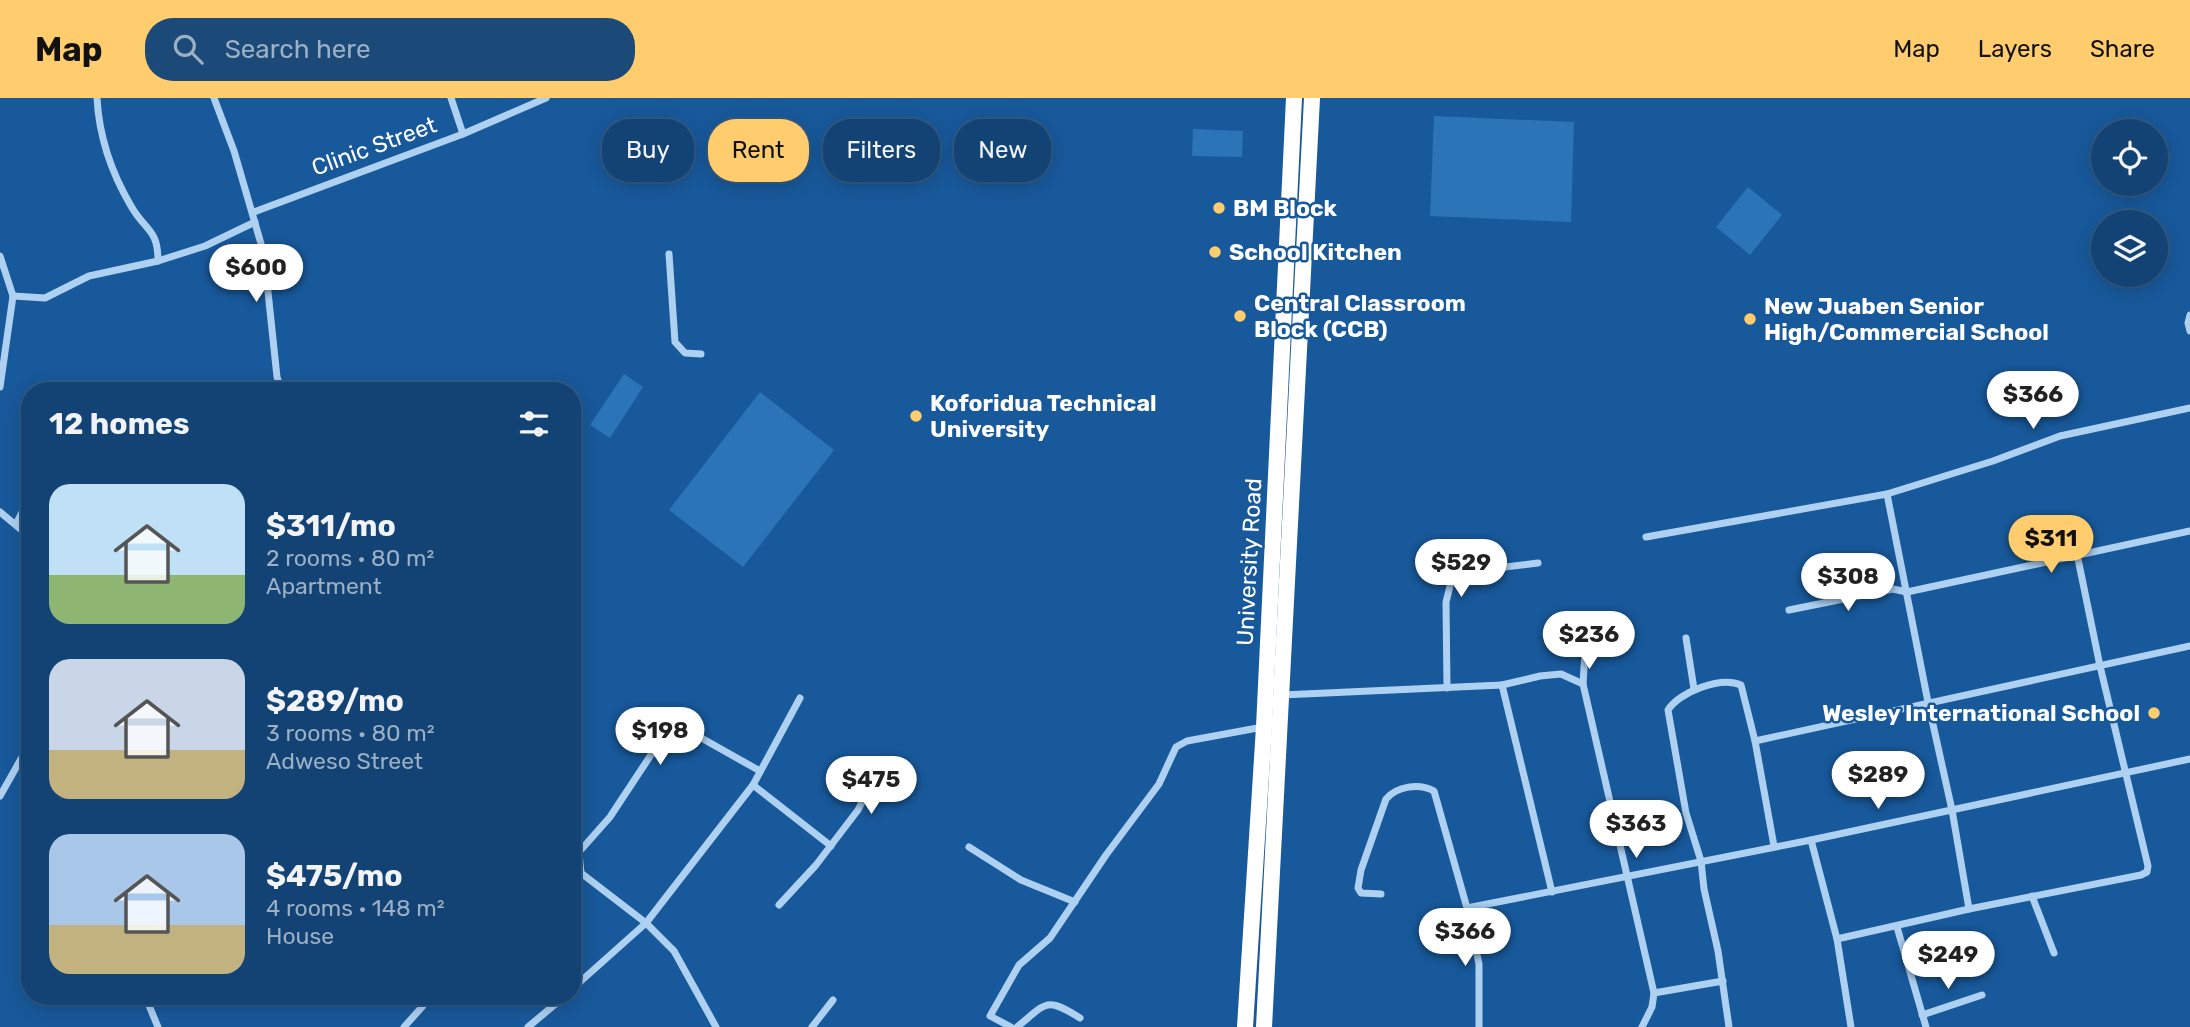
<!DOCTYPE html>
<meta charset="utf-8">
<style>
:root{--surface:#124374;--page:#1b4a79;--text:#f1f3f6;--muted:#9cb0c5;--line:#315c86;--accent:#ffcc6e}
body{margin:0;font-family:Rubik,sans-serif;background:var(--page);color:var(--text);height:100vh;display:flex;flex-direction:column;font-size:26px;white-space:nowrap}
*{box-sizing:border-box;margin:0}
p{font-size:23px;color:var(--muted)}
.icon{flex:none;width:38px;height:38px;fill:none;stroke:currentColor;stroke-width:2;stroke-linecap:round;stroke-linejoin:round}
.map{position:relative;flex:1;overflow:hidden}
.drawer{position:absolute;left:21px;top:284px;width:560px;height:623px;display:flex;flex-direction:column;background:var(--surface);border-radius:28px;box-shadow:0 4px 18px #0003,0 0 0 2px var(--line)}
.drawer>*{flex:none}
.banner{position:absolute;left:602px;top:21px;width:665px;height:63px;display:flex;gap:14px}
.tools{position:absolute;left:2091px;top:21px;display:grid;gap:14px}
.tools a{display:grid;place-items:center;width:77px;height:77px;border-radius:50%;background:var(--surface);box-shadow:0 4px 18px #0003,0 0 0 2px var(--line);font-size:35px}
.price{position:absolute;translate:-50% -60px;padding:0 16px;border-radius:24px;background:#fff;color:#222;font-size:23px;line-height:46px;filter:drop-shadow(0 2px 4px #0008)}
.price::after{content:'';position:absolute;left:50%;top:42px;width:21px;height:16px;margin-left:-10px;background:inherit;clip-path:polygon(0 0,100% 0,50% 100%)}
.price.selected{background:var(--accent);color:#111}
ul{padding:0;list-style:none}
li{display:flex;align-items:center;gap:21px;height:175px;padding:0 28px}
li span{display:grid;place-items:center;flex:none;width:196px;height:140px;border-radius:21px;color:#555}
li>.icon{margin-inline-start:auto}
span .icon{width:84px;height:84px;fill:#fffc;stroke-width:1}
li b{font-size:30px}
h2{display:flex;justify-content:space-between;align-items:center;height:84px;padding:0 28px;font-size:30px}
.tag{padding:0 24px;border-radius:28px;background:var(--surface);box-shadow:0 4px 18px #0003,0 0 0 2px var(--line);font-size:24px;line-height:63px}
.tag.selected{background:var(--accent);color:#111}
header{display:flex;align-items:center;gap:42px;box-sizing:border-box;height:98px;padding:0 35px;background:var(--accent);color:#111}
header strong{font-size:33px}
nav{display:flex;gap:38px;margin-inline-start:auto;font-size:24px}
.search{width:490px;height:63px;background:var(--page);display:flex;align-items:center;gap:18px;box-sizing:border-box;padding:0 24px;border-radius:28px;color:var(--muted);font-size:26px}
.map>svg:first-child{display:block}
</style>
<header>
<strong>Map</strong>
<div class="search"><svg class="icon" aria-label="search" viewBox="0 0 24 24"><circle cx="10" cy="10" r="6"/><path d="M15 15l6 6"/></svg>Search here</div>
<nav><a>Map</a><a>Layers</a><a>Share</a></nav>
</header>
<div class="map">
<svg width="2190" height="929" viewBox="0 0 2190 929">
<rect width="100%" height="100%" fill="#18599b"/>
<!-- green -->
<g fill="#2b74b8">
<path d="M1434,18L1574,24L1571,124L1430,118Z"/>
<path d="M1193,31L1243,33L1242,59L1192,58Z"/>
<path d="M1748,89L1782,117L1750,157L1716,129Z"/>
<path d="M624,276L643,289L610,340L590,327Z"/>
<path d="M760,294L834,352L743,469L669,412Z"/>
</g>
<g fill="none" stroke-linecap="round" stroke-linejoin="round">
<!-- street -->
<g stroke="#aed1f2" stroke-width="7">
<path d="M214,0L234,53L264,156L277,279L281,292"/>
<path d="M451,0L463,36"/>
<path d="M254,114L463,36L546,0"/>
<path d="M669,156L675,244L685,255L701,256"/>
<path d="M0,158L13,198L0,289"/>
<path d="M158,163L205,148L255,124"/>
<path d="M13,198L45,200L89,178L158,163C158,130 145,133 131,108C111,74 99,38 97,0"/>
<path d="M2190,217L2188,225L2190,233"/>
<path d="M1887,396L1928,604L1952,712L1969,811"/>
<path d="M0,414L30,439"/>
<path d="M16,426L30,399"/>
<path d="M1646,439L1887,396L1993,363L2060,338L2190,310"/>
<path d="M1789,512L1893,491L1907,494L2190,433"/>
<path d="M1686,540L1694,591"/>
<path d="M1583,586L1586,538L1595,522"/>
<path d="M1447,590L1446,504L1452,480L1464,474L1538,465"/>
<path d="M1282,597L1502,587"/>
<path d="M1755,643L2190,548"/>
<path d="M753,687L831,748"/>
<path d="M0,698L30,645"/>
<path d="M572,736L579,754L581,775L646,825L674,853L716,929"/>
<path d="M1811,742L1837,841L1969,811L2141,777L2147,774L2148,768L2100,568L2077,456"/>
<path d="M969,749L1021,782L1075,804"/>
<path d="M579,754L610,719L668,631L673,627L680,628L760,673"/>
<path d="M1552,794L1502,587L1540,578L1561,576L1583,586L1654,895"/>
<path d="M1381,796L1361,795L1358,790L1361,772L1386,701C1397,688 1419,685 1434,693L1467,810L1479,866V929"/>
<path d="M2032,798L2054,855"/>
<path d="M779,807L816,767L858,712L864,700L870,669"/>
<path d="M1467,810L1811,742L2190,661"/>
<path d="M1897,829L1926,929"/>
<path d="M1837,841L1851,929"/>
<path d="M572,891L646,825L753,687L800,600"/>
<path d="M145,898L158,929"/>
<path d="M1922,917L1982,897"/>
<path d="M404,929L422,909L429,898"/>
<path d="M528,929L565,898"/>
<path d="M812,929L833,902"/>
<path d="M1011,929L990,918L1019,867L1050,840L1106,757L1159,686L1176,649L1187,643L1263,629"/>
<path d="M1017,929C1047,905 1045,898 1080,920"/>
<path d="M1642,929L1652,909L1654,895L1723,883"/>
<path d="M1729,929L1718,853L1704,791L1701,763L1686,715L1668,612C1679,594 1721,578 1741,587L1755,643L1774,748"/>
</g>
<!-- highway -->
<g stroke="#fff" stroke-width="16">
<path d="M1245,929L1264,629L1294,0"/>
<path d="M1264,929L1312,0"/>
</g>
</g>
<!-- markers -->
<g fill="#ffcc6e" stroke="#18599b" stroke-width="2.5">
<circle cx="1219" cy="110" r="7"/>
<circle cx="1215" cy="154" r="7"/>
<circle cx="1240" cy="218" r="7"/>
<circle cx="1750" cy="221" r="7"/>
<circle cx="916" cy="318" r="7"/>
<circle cx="2154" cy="615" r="7"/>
</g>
<g text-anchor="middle" stroke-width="5" stroke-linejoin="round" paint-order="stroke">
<!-- street labels -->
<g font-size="23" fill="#fff" stroke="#18599b">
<text transform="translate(374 48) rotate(-20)" y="8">Clinic Street</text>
<text transform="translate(1249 464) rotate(-87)" y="8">University Road</text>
</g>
<!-- poi labels -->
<g font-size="23" font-weight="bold" fill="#fff" stroke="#18599b" text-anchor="start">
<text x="1233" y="118">BM Block</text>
<text x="1229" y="162">School Kitchen</text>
<text x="1254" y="213">Central Classroom<tspan x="1254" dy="26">Block (CCB)</tspan></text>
<text x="1764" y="216">New Juaben Senior<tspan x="1764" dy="26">High/Commercial School</tspan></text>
<text x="930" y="313">Koforidua Technical<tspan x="930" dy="26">University</tspan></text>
<text x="2140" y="623" text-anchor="end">Wesley International School</text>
</g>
</g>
</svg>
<div class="tools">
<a><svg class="icon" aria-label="locate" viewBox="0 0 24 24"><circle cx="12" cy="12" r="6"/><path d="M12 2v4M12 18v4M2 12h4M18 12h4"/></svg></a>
<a><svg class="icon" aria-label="layers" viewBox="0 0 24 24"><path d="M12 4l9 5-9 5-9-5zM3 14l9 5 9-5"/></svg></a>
</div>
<b class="price" style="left:256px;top:206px">$600</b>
<b class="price" style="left:2033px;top:333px">$366</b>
<b class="price selected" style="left:2051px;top:477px">$311</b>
<b class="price" style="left:1461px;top:501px">$529</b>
<b class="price" style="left:1848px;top:515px">$308</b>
<b class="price" style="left:1589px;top:573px">$236</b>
<b class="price" style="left:660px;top:669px">$198</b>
<b class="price" style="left:1878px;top:713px">$289</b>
<b class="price" style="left:871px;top:718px">$475</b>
<b class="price" style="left:1636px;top:762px">$363</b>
<b class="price" style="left:1465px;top:870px">$366</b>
<b class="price" style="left:1948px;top:893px">$249</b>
<div class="banner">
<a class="tag">Buy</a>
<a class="tag selected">Rent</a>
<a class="tag">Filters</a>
<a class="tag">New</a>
</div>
<section class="drawer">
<h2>12 homes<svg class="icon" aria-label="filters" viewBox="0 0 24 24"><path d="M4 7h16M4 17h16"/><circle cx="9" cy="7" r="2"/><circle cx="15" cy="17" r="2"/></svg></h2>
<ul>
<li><span style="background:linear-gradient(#bfe0f5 65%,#8fb573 0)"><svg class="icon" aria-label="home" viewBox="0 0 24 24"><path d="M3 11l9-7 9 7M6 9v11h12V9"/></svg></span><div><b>$311/mo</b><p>2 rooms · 80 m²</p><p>Apartment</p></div></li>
<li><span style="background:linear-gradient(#c9d6e8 65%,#c2b280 0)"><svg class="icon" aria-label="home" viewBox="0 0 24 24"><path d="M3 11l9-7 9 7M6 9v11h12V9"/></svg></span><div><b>$289/mo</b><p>3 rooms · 80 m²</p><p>Adweso Street</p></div></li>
<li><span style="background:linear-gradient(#a9c7e8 65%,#c2b280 0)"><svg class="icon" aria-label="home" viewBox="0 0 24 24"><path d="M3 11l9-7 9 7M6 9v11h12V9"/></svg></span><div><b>$475/mo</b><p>4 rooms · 148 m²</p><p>House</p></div></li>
</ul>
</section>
</div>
